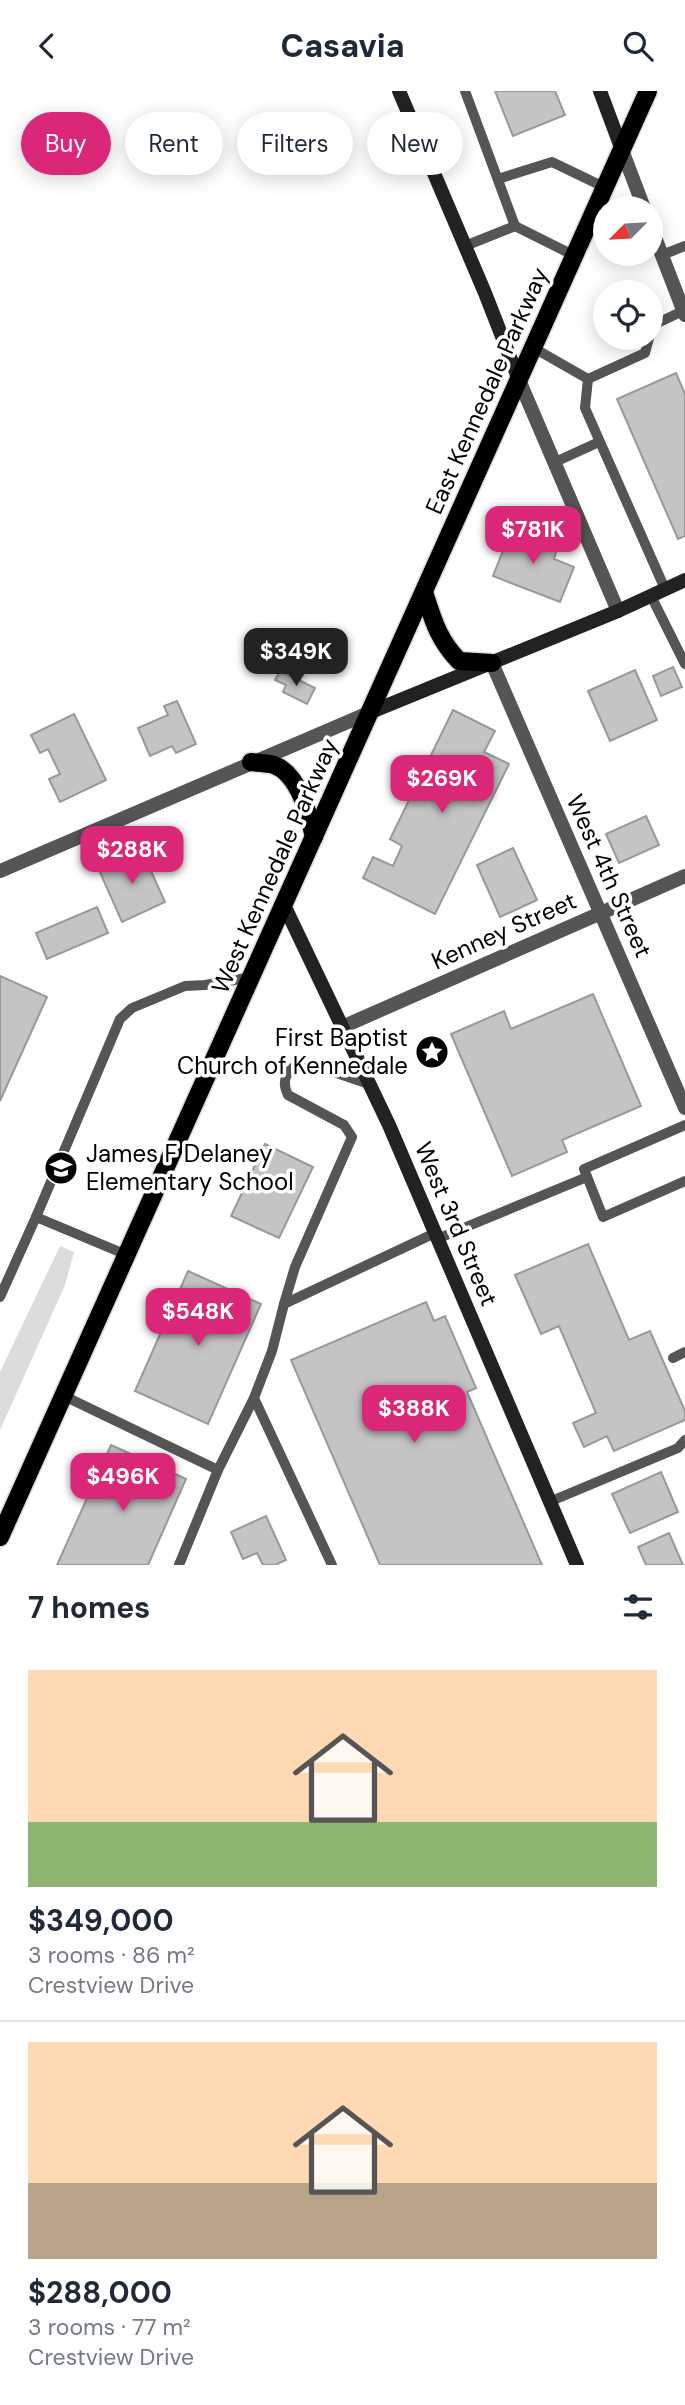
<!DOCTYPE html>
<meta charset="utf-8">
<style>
:root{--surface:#fff;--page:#f6f6f7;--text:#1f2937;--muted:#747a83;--line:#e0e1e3;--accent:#db2777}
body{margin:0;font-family:"DM Sans",sans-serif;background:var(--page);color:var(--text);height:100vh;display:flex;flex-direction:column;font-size:26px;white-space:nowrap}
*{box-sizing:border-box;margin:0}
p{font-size:23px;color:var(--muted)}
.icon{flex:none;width:38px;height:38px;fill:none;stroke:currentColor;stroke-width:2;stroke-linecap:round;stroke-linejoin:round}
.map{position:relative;height:1474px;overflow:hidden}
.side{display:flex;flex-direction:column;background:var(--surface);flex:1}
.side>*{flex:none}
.banner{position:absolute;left:21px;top:21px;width:644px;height:63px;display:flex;gap:14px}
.needle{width:46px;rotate:246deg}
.fabs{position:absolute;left:593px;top:105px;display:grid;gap:14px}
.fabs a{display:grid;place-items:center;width:70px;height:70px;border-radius:50%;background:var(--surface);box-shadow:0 4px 18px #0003;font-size:35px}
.price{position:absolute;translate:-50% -60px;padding:0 16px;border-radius:14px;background:var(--accent);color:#fff;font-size:23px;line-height:46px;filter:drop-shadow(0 2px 4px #0008)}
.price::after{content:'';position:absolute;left:50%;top:42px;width:21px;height:16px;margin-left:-10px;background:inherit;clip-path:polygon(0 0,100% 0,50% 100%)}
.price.active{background:#222;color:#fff}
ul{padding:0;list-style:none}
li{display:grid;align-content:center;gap:14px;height:371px;padding:0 28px}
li+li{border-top:2px solid var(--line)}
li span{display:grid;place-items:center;height:217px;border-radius:0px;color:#555}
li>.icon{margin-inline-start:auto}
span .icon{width:126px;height:126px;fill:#fffc;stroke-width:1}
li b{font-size:30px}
h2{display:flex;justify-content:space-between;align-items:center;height:84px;padding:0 28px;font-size:30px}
.tag{padding:0 24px;border-radius:32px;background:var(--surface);box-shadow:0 4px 18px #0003;font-size:24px;line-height:63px}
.tag.active{background:var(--accent);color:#fff}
header{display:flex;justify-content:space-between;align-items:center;height:91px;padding:0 28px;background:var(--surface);font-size:32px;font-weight:800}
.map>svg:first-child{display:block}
</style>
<header><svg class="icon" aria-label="back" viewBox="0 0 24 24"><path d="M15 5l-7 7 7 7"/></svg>Casavia<svg class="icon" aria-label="search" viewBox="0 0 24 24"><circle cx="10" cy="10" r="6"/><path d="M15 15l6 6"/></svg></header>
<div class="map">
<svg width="685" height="1474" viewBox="0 0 685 1474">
<rect width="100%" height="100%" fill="#fff"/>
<!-- green -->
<path fill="#dcdcdc" d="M60,1155L74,1161L65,1194L0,1339V1281Z"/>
<!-- building -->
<g fill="#c4c4c4" stroke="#999" stroke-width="2">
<path d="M495,0H555L565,24L513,45Z"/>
<path d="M676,282L685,303V445L678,448L617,308Z"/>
<path d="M512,437L558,455L554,468L574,476L560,511L493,485Z"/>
<path d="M673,576L682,596L661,605L653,585Z"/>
<path d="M635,579L657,629L610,650L588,600Z"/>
<path d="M280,580L315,597L307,613L283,601L286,594L275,589Z"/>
<path d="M177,610L196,653L176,662L172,655L150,665L138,637L168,624L164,615Z"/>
<path d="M453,619L495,640L484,661L509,673L435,823L363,787L373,766L393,775L402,755L390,748Z"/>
<path d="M74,623L106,689L60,711L49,688L60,683L48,658L40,662L31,644Z"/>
<path d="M646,725L659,754L619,772L606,743Z"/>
<path d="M513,757L537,809L500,826L477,774Z"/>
<path d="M142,760L165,811L122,831L99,779Z"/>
<path d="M97,816L108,842L47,868L36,842Z"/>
<path d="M0,885L47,906L0,1010Z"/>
<path d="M593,903L641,1015L562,1049L567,1061L512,1085L451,943L504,920L511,938Z"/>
<path d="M265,1053L313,1076L279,1147L231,1125Z"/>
<path d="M588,1153L629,1249L650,1240L685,1320V1329L614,1360L607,1345L584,1356L573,1332L596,1322L559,1235L541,1243L515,1184Z"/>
<path d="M188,1180L261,1213L208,1333L135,1300Z"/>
<path d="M426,1211L434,1230L445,1225L476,1297L467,1301L542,1474H380L291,1269Z"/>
<path d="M111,1354L186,1388L148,1474H57Z"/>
<path d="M661,1381L678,1421L630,1442L612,1403Z"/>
<path d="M266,1425L286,1469L275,1474H263L257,1462L243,1468L231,1441Z"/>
<path d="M669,1442L683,1474H646L638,1456Z"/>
</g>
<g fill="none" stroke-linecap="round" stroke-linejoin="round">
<defs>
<g id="primary">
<path d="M424,501C433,529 438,548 459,570L492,572"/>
<path d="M251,671C258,672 267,672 274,674C299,683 309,724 314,746"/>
<path d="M0,1446L648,0"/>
</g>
</defs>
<!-- primary casing -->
<use href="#primary" stroke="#dbdbdb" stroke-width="21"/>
<!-- lane -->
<g stroke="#555" stroke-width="10">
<path d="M465,0L515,135L575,165"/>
<path d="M498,88L552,71L606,97"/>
<path d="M465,155L515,135"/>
<path d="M662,164L685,155"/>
<path d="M651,235L683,220"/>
<path d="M532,256L588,288L585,317L665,498"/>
<path d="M588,288L645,262L649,247"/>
<path d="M553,372L599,351"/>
<path d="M651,505L685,573"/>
<path d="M685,1034L584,1078L603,1126L685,1090"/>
<path d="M437,1148L587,1086"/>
<path d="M127,1164L36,1126L120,928L132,917L185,895L205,894L252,886"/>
<path d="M0,1206L36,1126"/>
<path d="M284,1213L295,1176L352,1046L344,1034L288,1004C280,988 288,976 304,971L369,993"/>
<path d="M673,1267L685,1261"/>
<path d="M64,1305L218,1379L179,1474"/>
<path d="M254,1307L272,1260L284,1213L435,1142"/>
<path d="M218,1379L254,1307L332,1474"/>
<path d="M549,1411L678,1357L685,1349"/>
</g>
<!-- street -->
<g stroke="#555" stroke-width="14">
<path d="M622,59L644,117"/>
<path d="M651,136L685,224"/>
<path d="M519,289L618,520"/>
<path d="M492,572L685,1017"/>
<path d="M0,780L371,621"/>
<path d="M342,936L685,785"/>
</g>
<!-- secondary -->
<g stroke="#222" stroke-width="14">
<path d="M399,0L485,202L519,289"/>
<path d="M600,0L622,59"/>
<path d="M371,621L618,520L685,489"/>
<path d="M284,814L389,1034L577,1474"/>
</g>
<!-- primary -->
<use href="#primary" stroke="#000" stroke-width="18"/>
</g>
<!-- icons -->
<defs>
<symbol id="sight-disc" viewBox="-11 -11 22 22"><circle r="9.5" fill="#000" stroke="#fff"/><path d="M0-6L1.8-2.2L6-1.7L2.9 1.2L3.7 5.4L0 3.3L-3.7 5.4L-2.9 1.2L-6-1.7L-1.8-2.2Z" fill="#fff"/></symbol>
<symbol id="school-disc" viewBox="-11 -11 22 22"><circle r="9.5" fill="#000" stroke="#fff"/><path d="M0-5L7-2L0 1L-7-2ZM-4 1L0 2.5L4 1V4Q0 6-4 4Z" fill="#fff"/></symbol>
</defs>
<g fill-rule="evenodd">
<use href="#sight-disc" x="413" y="942" width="38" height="38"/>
<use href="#school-disc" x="42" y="1058" width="38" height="38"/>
</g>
<g text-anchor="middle" stroke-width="7" stroke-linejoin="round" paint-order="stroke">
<!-- street labels -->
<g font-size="24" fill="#000" stroke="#fff">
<text transform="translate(487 300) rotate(-66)" y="8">East Kennedale Parkway</text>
<text transform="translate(275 775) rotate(-66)" y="8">West Kennedale Parkway</text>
<text transform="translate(609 785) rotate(66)" y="8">West 4th Street</text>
<text transform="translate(504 840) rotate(-24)" y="8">Kenney Street</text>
<text transform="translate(456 1133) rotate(67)" y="8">West 3rd Street</text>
</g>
<!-- poi labels -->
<g font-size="24" fill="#000" stroke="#fff" text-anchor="end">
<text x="408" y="955">First Baptist<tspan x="408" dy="28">Church of Kennedale</tspan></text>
<text x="86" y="1071" text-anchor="start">James F Delaney<tspan x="86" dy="28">Elementary School</tspan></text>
</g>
</g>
</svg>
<div class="fabs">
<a><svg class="needle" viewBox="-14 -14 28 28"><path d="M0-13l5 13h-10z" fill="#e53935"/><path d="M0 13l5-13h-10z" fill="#747a83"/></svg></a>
<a><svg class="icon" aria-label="locate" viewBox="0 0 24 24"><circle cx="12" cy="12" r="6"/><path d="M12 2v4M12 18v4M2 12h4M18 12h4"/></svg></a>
</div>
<b class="price" style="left:533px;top:475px">$781K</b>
<b class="price active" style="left:296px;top:597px">$349K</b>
<b class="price" style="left:442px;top:724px">$269K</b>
<b class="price" style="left:132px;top:795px">$288K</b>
<b class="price" style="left:198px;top:1257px">$548K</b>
<b class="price" style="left:414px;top:1354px">$388K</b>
<b class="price" style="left:123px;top:1422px">$496K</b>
<div class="banner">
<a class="tag active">Buy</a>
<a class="tag">Rent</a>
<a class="tag">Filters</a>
<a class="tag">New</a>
</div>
</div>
<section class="side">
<h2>7 homes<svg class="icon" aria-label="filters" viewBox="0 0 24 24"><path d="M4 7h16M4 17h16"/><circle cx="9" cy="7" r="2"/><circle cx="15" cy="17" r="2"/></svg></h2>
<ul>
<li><span style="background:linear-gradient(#ffd9b3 70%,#8fb573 0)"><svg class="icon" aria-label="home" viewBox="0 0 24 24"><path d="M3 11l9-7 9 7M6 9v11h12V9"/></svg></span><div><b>$349,000</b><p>3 rooms · 86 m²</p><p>Crestview Drive</p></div></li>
<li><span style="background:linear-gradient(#ffd9b3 65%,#b9a48a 0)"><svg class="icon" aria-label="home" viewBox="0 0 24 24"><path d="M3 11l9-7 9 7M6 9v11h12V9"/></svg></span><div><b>$288,000</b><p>3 rooms · 77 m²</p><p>Crestview Drive</p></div></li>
</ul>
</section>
